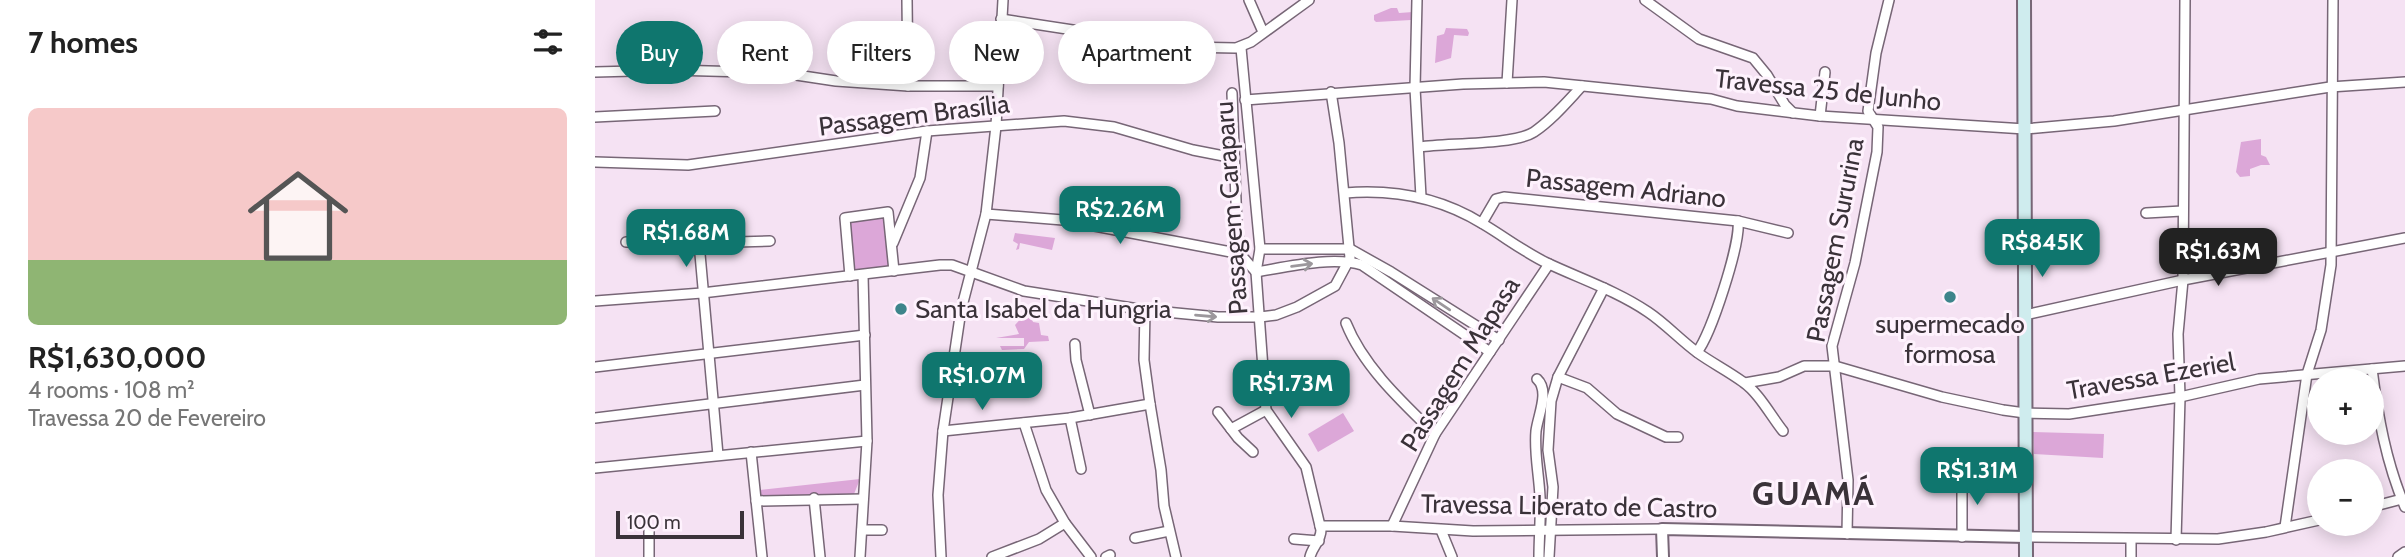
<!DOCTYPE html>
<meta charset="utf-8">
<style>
:root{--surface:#fff;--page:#f6f6f6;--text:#222;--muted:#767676;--accent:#0f766e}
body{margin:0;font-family:Cabin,sans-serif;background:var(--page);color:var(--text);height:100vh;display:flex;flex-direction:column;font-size:26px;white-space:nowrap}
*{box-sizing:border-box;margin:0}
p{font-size:23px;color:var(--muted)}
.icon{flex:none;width:38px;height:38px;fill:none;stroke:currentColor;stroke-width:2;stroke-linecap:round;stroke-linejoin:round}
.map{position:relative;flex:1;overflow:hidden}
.side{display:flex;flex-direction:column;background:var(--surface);width:595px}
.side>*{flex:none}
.top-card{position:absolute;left:21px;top:21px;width:665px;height:63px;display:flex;gap:14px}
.buttons{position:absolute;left:1712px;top:368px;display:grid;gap:14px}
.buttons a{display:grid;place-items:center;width:77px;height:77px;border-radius:50%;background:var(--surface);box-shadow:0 4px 18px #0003;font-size:35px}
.scale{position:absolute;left:21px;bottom:18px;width:128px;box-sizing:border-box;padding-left:7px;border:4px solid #3a3239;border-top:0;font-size:19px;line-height:24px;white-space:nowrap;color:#3a3239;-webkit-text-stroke:5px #fef2fd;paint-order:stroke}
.price{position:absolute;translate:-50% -60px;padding:0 16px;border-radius:14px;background:var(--accent);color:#fff;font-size:23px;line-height:46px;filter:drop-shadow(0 2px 4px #0008)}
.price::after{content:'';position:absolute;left:50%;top:42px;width:21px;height:16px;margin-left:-10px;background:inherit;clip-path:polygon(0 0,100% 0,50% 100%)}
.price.on{background:#222;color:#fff}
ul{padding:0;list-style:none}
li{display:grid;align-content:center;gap:14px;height:371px;padding:0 28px}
li span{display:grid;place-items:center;height:217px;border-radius:10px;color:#555}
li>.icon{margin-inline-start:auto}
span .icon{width:126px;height:126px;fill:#fffc;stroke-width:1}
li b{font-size:30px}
h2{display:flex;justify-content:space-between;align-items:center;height:84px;padding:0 28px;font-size:30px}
.pill{padding:0 24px;border-radius:32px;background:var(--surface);box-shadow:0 4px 18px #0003;font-size:24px;line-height:63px}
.pill.on{background:var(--accent);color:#fff}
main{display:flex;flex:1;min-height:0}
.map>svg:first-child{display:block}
</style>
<main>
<section class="side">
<h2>7 homes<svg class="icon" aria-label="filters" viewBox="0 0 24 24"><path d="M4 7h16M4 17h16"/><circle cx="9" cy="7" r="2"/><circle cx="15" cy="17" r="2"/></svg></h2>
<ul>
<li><span style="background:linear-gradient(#f6c9c9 70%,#8fb573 0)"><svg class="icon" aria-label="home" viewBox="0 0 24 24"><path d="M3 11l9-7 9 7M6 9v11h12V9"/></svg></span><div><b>R$1,630,000</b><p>4 rooms · 108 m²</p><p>Travessa 20 de Fevereiro</p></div></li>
</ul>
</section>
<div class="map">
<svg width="1810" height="557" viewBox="0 0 1810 557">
<rect width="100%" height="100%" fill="#f5e2f3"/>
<!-- green -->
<g fill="#dca7d8">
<path d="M796,8H802L804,13L818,12L816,20L781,22L779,20V15Z"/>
<path d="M851,28L872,29L874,33L873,36L859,35L856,58L840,63L842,36L849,34Z"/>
<path d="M1666,139V155L1671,157L1675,165H1666L1655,169V176L1645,177L1641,172L1646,142Z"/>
<path d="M290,214L295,269L256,273L250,218Z"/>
<path d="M420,233L460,238L457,250L425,243L424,249L421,250L423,244L418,241Z"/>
<path d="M1474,242H1498V263H1485L1483,256L1475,255Z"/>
<path d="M429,315L436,316L438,322L444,323L446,335L453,336L454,341L434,342L429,349L407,350L405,346H429V338H401L424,334L420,325Z"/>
<path d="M748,413L759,431L723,452L713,434Z"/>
<path d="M1438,432L1509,434L1508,458L1439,454Z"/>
<path d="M265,479L259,494L166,497L165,490Z"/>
</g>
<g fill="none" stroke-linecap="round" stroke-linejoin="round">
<defs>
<g id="minor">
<path d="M312,0L313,86"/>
<path d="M654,0L668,32"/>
<path d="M822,0L820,88L826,197"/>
<path d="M1050,0L1104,39L1158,58L1172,75L1190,105L1198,113"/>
<path d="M406,19L589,47L641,48L656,42L714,0"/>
<path d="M646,48L665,249L661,272L671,410L711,467L726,530C726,541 717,547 715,557"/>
<path d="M0,72L77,70L188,73L241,81L313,86H403"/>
<path d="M912,83L917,0"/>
<path d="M637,93L642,227L646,255"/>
<path d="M650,100L868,84L949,82L1116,99L1142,106L1225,116L1430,129L1519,121L1735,87L1810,82"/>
<path d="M1225,116L1230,72"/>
<path d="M0,117L120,111"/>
<path d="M825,147C852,143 919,145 939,132C957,120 972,102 987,86"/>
<path d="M0,162L93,165L332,131L469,121L519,127L598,150L639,158"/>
<path d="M750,193C799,189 846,198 888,224C910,237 929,252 952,263C986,279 1022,291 1053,312C1071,324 1085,340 1103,353C1117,363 1133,371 1148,382C1164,393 1176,416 1188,431"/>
<path d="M1551,213L1587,211"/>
<path d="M391,214L468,220L641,253L646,255L661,272"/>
<path d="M887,223L901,199L909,197L1143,221L1193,233"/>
<path d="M31,242L104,243L175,241"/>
<path d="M104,243L123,455"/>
<path d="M298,243L325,178L332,131"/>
<path d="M665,249H755L796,272L904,340"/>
<path d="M661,272C692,267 737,256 767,265L895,352"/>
<path d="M255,276L250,218L293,212L299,271"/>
<path d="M0,301L107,293L345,265H357L429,291L550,310L623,317H665L681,315L702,307L740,286L755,258L744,143L736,92"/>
<path d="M550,310L549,360L555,404L566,470L569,506L581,557"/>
<path d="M1430,315L1588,280L1810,238"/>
<path d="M751,323C768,366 807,402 840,434"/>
<path d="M480,344L481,360L495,415"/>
<path d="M1102,352C1116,335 1146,243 1143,221"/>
<path d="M0,367L270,335"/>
<path d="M1777,369C1783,417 1791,462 1810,507"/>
<path d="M963,377L992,388L1022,414L1071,437H1083"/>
<path d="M942,379C955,391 943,415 941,431C939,453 944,474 945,497C946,517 944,537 944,557"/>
<path d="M1150,383L1184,377L1209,366H1240L1347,397L1408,410L1430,413L1474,414L1585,397L1664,379L1810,366"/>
<path d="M623,412L643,438L658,452"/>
<path d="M0,418L270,385"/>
<path d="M475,418L486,469"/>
<path d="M429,423L451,490L470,523L496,557"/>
<path d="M636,429L671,410"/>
<path d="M348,431L475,418L555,404"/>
<path d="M156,452L167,557"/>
<path d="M0,468L272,441"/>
<path d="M1367,477V537"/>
<path d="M219,498L225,557"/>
<path d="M161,501L268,499"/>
<path d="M1776,507L1807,499"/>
<path d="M725,526H797L878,531L1067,529"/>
<path d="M797,526L840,434L954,264"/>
<path d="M1690,527L1712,374L1726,330L1736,265L1738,0"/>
<path d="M267,530H287"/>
<path d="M846,530L857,557"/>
<path d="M54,531V557"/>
<path d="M1252,534L1253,480L1237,346L1260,263L1282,152L1283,127L1273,111L1281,53L1294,0"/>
<path d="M1431,537L1623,539L1671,532L1724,520"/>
<path d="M540,538L574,531"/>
<path d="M699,539L724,541"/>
<path d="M1581,540L1585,397L1583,334L1588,280L1590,0"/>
<path d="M265,557L272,441L268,275"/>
<path d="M346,557L343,495L348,431L366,310L391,214L401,126L408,0"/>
<path d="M397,557L444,539L470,523"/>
<path d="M511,557L515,555"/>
<path d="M954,557L958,487L953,450L956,401L963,377L1009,288"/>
<path d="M1536,557V539"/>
<path d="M1803,557L1810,552"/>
</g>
<path id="tertiary" d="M1068,557L1067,529L1431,537"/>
<path id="secondary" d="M1429,0L1431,557"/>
</defs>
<!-- minor casing -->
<use href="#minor" stroke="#776676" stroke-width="12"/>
<!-- tertiary casing -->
<use href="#tertiary" stroke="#776676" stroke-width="14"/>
<!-- secondary casing -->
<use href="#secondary" stroke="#776676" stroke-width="16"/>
<!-- minor -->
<use href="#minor" stroke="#fff" stroke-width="9"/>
<!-- tertiary -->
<use href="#tertiary" stroke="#fff" stroke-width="10"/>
<!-- secondary -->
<use href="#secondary" stroke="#cfecee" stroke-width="12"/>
</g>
<!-- one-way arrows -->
<defs><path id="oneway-shaft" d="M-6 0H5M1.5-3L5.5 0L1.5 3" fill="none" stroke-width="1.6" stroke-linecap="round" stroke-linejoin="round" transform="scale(1.75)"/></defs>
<g stroke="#9c989c">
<use href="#oneway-shaft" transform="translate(707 265) rotate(-7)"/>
<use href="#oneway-shaft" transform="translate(846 304) rotate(-146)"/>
<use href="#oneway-shaft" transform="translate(611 316) rotate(5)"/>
</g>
<!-- markers -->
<g fill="#3d858b" stroke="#fef2fd" stroke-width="2.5">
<circle cx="1355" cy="297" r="7"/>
<circle cx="306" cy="309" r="7"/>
</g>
<g text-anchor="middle" stroke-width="6" stroke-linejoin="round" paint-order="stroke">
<!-- street labels -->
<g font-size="26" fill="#3a3239" stroke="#fef2fd">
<text transform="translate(1233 90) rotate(6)" y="9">Travessa 25 de Junho</text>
<text transform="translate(319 115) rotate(-7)" y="9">Passagem Brasília</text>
<text transform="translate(1031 188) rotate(6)" y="9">Passagem Adriano</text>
<text transform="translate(636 208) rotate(-94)" y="9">Passagem Caraparu</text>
<text transform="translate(1240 240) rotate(-79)" y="9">Passagem Sururina</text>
<text transform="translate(865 364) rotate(-58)" y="9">Passagem Mapasa</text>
<text transform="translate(1556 376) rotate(-10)" y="9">Travessa Ezeriel</text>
<text transform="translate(974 506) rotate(1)" y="9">Travessa Liberato de Castro</text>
</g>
<!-- poi labels -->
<g font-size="26" fill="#3a3239" stroke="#fef2fd" text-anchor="start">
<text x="320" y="318">Santa Isabel da Hungria</text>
<text x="1355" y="333" text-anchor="middle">supermecado<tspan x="1355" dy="30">formosa</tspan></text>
</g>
<!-- district labels -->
<g font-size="33" font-weight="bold" letter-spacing="2" fill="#3a3239" stroke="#fef2fd">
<text x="1219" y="505">GUAMÁ</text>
</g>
</g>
</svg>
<div class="buttons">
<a>+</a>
<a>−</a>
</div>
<div class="scale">100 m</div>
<b class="price" style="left:525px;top:246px">R$2.26M</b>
<b class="price" style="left:91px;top:269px">R$1.68M</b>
<b class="price" style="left:1447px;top:279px">R$845K</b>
<b class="price on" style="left:1623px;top:288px">R$1.63M</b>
<b class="price" style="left:387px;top:412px">R$1.07M</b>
<b class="price" style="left:696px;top:420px">R$1.73M</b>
<b class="price" style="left:1382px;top:507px">R$1.31M</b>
<div class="top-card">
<a class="pill on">Buy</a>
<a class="pill">Rent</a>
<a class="pill">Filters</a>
<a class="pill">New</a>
<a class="pill">Apartment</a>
</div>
</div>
</main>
